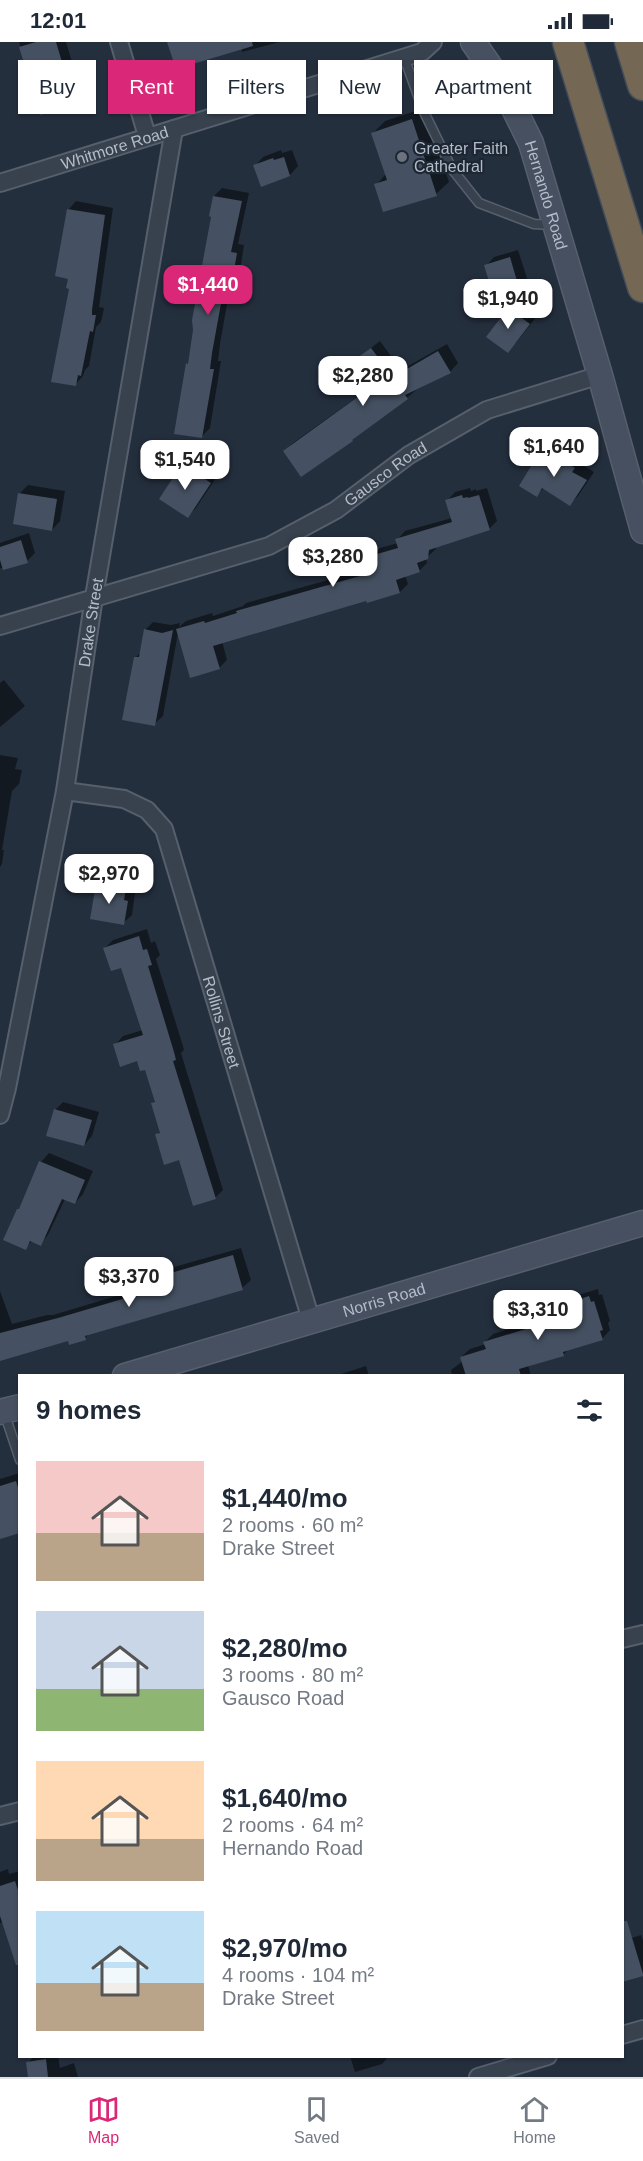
<!DOCTYPE html>
<meta charset="utf-8">
<style>
:root{--surface:#fff;--page:#f2f2f3;--text:#1f2937;--muted:#747a83;--line:#e0e1e3;--accent:#db2777}
body{margin:0;font-family:Helvetica,sans-serif;background:var(--page);color:var(--text);height:100vh;display:flex;flex-direction:column;font-size:22px;white-space:nowrap}
*{box-sizing:border-box;margin:0}
p{font-size:20px;color:var(--muted)}
.icon{flex:none;width:33px;height:33px;fill:none;stroke:currentColor;stroke-width:2;stroke-linecap:round;stroke-linejoin:round}
.map{position:relative;flex:1;overflow:hidden}
.panel{position:absolute;left:18px;top:1332px;width:606px;height:684px;display:flex;flex-direction:column;background:var(--surface);border-radius:0px;box-shadow:0 2px 4px #0004}
.panel>*{flex:none}
.banner{position:absolute;left:18px;top:18px;width:608px;height:54px;display:flex;gap:12px}
.price{position:absolute;translate:-50% -51px;padding:0 14px;border-radius:12px;background:#fff;color:#222;font-size:20px;line-height:39px;filter:drop-shadow(0 2px 3px #0008)}
.price::after{content:'';position:absolute;left:50%;top:36px;width:18px;height:14px;margin-left:-9px;background:inherit;clip-path:polygon(0 0,100% 0,50% 100%)}
.price.active{background:var(--accent);color:#fff}
ul{padding:0;list-style:none}
li{display:flex;align-items:center;gap:18px;height:150px;padding:0 18px}
li span{display:grid;place-items:center;flex:none;width:168px;height:120px;border-radius:0px;color:#555}
li>.icon{margin-inline-start:auto}
span .icon{width:72px;height:72px;fill:#fffc;stroke-width:1}
li b{font-size:26px}
h2{display:flex;justify-content:space-between;align-items:center;height:72px;padding:0 18px;font-size:26px}
.tag{padding:0 21px;border-radius:0px;background:var(--surface);box-shadow:0 2px 4px #0004;font-size:21px;line-height:54px}
.tag.active{background:var(--accent);color:#fff}
.status{display:flex;justify-content:space-between;align-items:center;height:42px;padding:0 30px;background:var(--surface);direction:ltr}
.status svg{height:16px;fill:currentColor}
.dock{display:flex;justify-content:space-around;align-items:center;height:84px;border-top:2px solid var(--line);background:var(--surface);font-size:16px;color:var(--muted)}
.dock a{display:grid;justify-items:center;gap:3px}
.dock .active{color:var(--accent)}
.map>svg:first-child{display:block}
</style>
<div class="status"><b>12:01</b><svg viewBox="0 0 49 12"><path d="M0 12V9h3v3zM5 12V6h3v6zM10 12V3h3v9zM15 12V0h3v12zM26 1h20v11H26zM47 4h2v5h-2z"/></svg></div>
<div class="map">
<svg width="643" height="2035" viewBox="0 0 643 2035">
<rect width="100%" height="100%" fill="#242f3e"/>
<!-- shadow -->
<g fill="#0007">
<path d="M19,0H66L78,40L81,39L85,52L77,60L41,71Z"/>
<path d="M169,0H280L242,10V7Z"/>
<path d="M425,66L449,140L436,152L376,143L386,132L373,91L385,79Z"/>
<path d="M281,108L282,111L292,108L298,124L290,133L262,143L255,124L263,115Z"/>
<path d="M222,146L249,151L238,202L244,203L239,236L230,245L220,302L218,319H221L210,386L201,395L187,322L190,320L214,154Z"/>
<path d="M76,159L113,166L100,258L99,265L104,266L101,280L96,285L89,324L85,328L83,334L75,343L68,168Z"/>
<path d="M518,208L527,236L519,244L496,251L486,224L494,215Z"/>
<path d="M517,258L537,274L516,301L509,267Z"/>
<path d="M380,299L401,328L447,302L458,321L450,330L416,348L407,356L359,391L285,409L293,401L367,348L349,323Z"/>
<path d="M564,399L576,407L573,412L582,417L579,421L594,430L578,454L570,462L544,446L536,453L540,412L549,404L555,408Z"/>
<path d="M191,415L218,433L196,466L188,474L183,423Z"/>
<path d="M28,443L65,449L60,479L52,488L19,452Z"/>
<path d="M470,446L471,449L476,447V449L487,446L497,479L489,487L436,504V507L426,516L427,521L419,529L405,533L408,542L400,550L367,557L222,599L227,618L219,626L178,591L163,674L154,682L136,615L141,610L145,588L153,580L171,583L180,581L179,585L186,579L212,571L213,574L243,564L246,561L360,529L358,523L366,515L374,513L380,506L398,501L397,498L405,489L452,476L447,459L455,450Z"/>
<path d="M29,491L35,511L27,519L8,525L0,526V501Z"/>
<path d="M4,638L25,664L0,685V641Z"/>
<path d="M0,713L18,716L15,727L22,728L19,742L12,749L2,808H4L2,822L0,825Z"/>
<path d="M106,835L134,839L132,850L135,851L132,873L123,881L97,843Z"/>
<path d="M147,887L151,901L155,899L160,913L156,917L182,1001L184,1008L181,1011L223,1148L215,1156L157,1093L161,1089L152,1062L156,1058L146,1026L138,1018L115,1003L123,994L143,988L122,924L105,906L113,898Z"/>
<path d="M63,1060L99,1070L92,1094L84,1103L55,1068Z"/>
<path d="M49,1111L93,1129L83,1152L75,1161L65,1157L48,1193L40,1202L33,1198L25,1206L19,1167L23,1163L41,1120Z"/>
<path d="M241,1206L251,1238L242,1246L90,1291L85,1296L69,1297L0,1318V1249L12,1282L47,1273H53L153,1243L151,1238L160,1229Z"/>
<path d="M598,1247L599,1253L602,1252L610,1279L608,1281L610,1288L602,1297L569,1307L564,1312L528,1323L531,1334H452L451,1328L463,1319L461,1315L470,1307L486,1302L485,1300L493,1292L526,1282L524,1276L533,1268L571,1260L578,1253Z"/>
<path d="M366,1324L369,1334H339L341,1332Z"/>
<path d="M20,1431V1490L0,1495V1437Z"/>
<path d="M8,1827L9,1832L20,1829V1906L3,1880L0,1881V1830Z"/>
<path d="M641,1893L643,1898V1933L622,1899Z"/>
<path d="M34,2014H58L60,2026L74,2021L78,2035H29L28,2021Z"/>
<path d="M350,2014H389L382,2022L355,2030Z"/>
</g>
<!-- building -->
<g fill="#455162">
<path d="M36,0H56L70,47L73,46L78,62L40,73L19,5Z"/>
<path d="M167,0H252L253,4L176,27Z"/>
<path d="M412,77L437,154L383,170L374,142L387,138L371,91Z"/>
<path d="M284,115L290,134L261,145L253,123L273,116L274,118Z"/>
<path d="M213,154L242,159L231,210L237,211L231,246L224,245L212,311L210,327H214L202,396L174,392L186,321L188,322L193,288L192,278L211,175L209,174Z"/>
<path d="M67,167L105,173L92,268V273H96L93,290L90,289L81,334L78,333L76,344L51,340L69,247L66,246L68,237L55,234Z"/>
<path d="M510,215L519,246L496,253L493,245L491,246L484,223Z"/>
<path d="M508,266L530,282L508,311L486,295Z"/>
<path d="M371,306L393,335L438,309L451,331L405,353L408,357L352,398L353,399L301,435L283,409L366,349L347,323Z"/>
<path d="M554,406L569,415L566,420L575,426L572,430L587,438L570,464L542,446L537,455L519,444L539,411L548,417Z"/>
<path d="M182,422L211,441L188,476L159,457Z"/>
<path d="M18,451L57,457L52,489L13,482Z"/>
<path d="M462,453L463,456L468,455V456L479,453L490,488L429,508L428,517L417,521L420,530L396,538L400,551L367,561L366,559L213,604L220,627L190,636L176,587L204,579L205,581L237,571L236,569L360,534L356,523L371,518L370,514L398,506L395,497L452,480L445,458Z"/>
<path d="M21,498L28,521L3,528L0,518V505Z"/>
<path d="M144,587L162,591L173,588L155,684L122,678L134,615H139Z"/>
<path d="M96,842L126,847L124,858L128,859L124,883L90,877Z"/>
<path d="M139,894L143,908L147,907L152,923L148,924L174,1010L176,1018L173,1019L216,1157L193,1164L179,1118L164,1123L155,1092L160,1091L151,1061L155,1060L145,1028L140,1029L137,1019L120,1025L113,1002L143,993L121,926L111,929L103,906Z"/>
<path d="M54,1067L92,1078L84,1104L46,1094Z"/>
<path d="M39,1119L85,1138L75,1162L62,1157L41,1204L30,1199L26,1208L3,1198L17,1167H19Z"/>
<path d="M233,1213L243,1248L85,1294L86,1298L69,1303L68,1299L0,1319V1291L58,1276L153,1248L150,1237Z"/>
<path d="M589,1254L591,1260L594,1259L603,1288L600,1289L603,1298L563,1310L564,1314L519,1327L521,1334H466L460,1315L486,1307L483,1300L526,1287L523,1276L569,1266L568,1261Z"/>
<path d="M16,1439L20,1452V1491L0,1497V1444Z"/>
<path d="M15,1839L20,1854V1923H16L0,1874V1844Z"/>
<path d="M622,1879H627L643,1932V1934L622,1940Z"/>
<path d="M46,2017L48,2035H28L26,2020Z"/>
</g>
<g fill="none" stroke-linecap="round" stroke-linejoin="round">
<defs>
<g id="service">
<path d="M404,15L423,68L452,127L479,161L534,182L552,183"/>
<path d="M4,1370L20,1418"/>
</g>
<g id="minor">
<path d="M119,0L147,94"/>
<path id="s1" d="M0,141L422,10L433,0"/>
<path id="s2" d="M0,584L269,504L336,468L409,413L487,368L600,333"/>
<path id="s3" d="M65,749L124,757L147,768L164,787L311,1278"/>
<path id="s4" d="M0,1073L7,1046L65,749L94,555L174,87"/>
<path d="M622,1597L643,1592"/>
<path d="M0,1774L20,1769"/>
<path d="M622,1993L643,1987"/>
<path d="M478,2035L548,2014"/>
</g>
<g id="secondary">
<path id="s5" d="M473,0L502,42L531,101L600,333L643,489"/>
<path id="s6" d="M125,1334L643,1181"/>
<path d="M0,1370L20,1365"/>
</g>
<g id="motorway">
<path d="M568,0L643,245"/>
<path d="M630,0L643,43"/>
</g>
</defs>
<!-- service casing -->
<use href="#service" stroke="#565f6c" stroke-width="11"/>
<!-- minor casing -->
<use href="#minor" stroke="#565f6c" stroke-width="20"/>
<!-- secondary casing -->
<use href="#secondary" stroke="#565f6c" stroke-width="27"/>
<!-- motorway casing -->
<use href="#motorway" stroke="#434c59" stroke-width="33"/>
<!-- service -->
<use href="#service" stroke="#38414e" stroke-width="8"/>
<!-- minor -->
<use href="#minor" stroke="#38414e" stroke-width="16"/>
<!-- secondary -->
<use href="#secondary" stroke="#465061" stroke-width="24"/>
<!-- motorway -->
<use href="#motorway" stroke="#746855" stroke-width="30"/>
</g>
<!-- markers -->
<circle fill="#6b7280" stroke="#1d2633" stroke-width="2" cx="402" cy="115" r="6"/>
<g text-anchor="middle" stroke-width="4.5" stroke-linejoin="round" paint-order="stroke">
<!-- street labels -->
<g font-size="16" fill="#b4bcc9" stroke="#1d2633">
<text dy="6" stroke="none"><textPath href="#s1" startOffset="120">Whitmore Road</textPath></text>
<text dy="6" stroke="none"><textPath href="#s5" startOffset="171">Hernando Road</textPath></text>
<text dy="6" stroke="none"><textPath href="#s2" startOffset="418">Gausco Road</textPath></text>
<text dy="6" stroke="none"><textPath href="#s4" startOffset="501">Drake Street</textPath></text>
<text dy="6" stroke="none"><textPath href="#s3" startOffset="312">Rollins Street</textPath></text>
<text dy="6" stroke="none"><textPath href="#s6" startOffset="270">Norris Road</textPath></text>
</g>
<!-- poi labels -->
<g font-size="16" fill="#b4bcc9" stroke="#1d2633" text-anchor="start">
<text x="414" y="112">Greater Faith<tspan x="414" dy="18">Cathedral</tspan></text>
</g>
</g>
</svg>
<b class="price active" style="left:208px;top:274px">$1,440</b>
<b class="price" style="left:508px;top:288px">$1,940</b>
<b class="price" style="left:363px;top:365px">$2,280</b>
<b class="price" style="left:554px;top:436px">$1,640</b>
<b class="price" style="left:185px;top:449px">$1,540</b>
<b class="price" style="left:333px;top:546px">$3,280</b>
<b class="price" style="left:109px;top:863px">$2,970</b>
<b class="price" style="left:129px;top:1266px">$3,370</b>
<b class="price" style="left:538px;top:1299px">$3,310</b>
<div class="banner">
<a class="tag">Buy</a>
<a class="tag active">Rent</a>
<a class="tag">Filters</a>
<a class="tag">New</a>
<a class="tag">Apartment</a>
</div>
<section class="panel">
<h2>9 homes<svg class="icon" aria-label="filters" viewBox="0 0 24 24"><path d="M4 7h16M4 17h16"/><circle cx="9" cy="7" r="2"/><circle cx="15" cy="17" r="2"/></svg></h2>
<ul>
<li><span style="background:linear-gradient(#f6c9c9 60%,#b9a48a 0)"><svg class="icon" aria-label="home" viewBox="0 0 24 24"><path d="M3 11l9-7 9 7M6 9v11h12V9"/></svg></span><div><b>$1,440/mo</b><p>2 rooms · 60 m²</p><p>Drake Street</p></div></li>
<li><span style="background:linear-gradient(#c9d6e8 65%,#8fb573 0)"><svg class="icon" aria-label="home" viewBox="0 0 24 24"><path d="M3 11l9-7 9 7M6 9v11h12V9"/></svg></span><div><b>$2,280/mo</b><p>3 rooms · 80 m²</p><p>Gausco Road</p></div></li>
<li><span style="background:linear-gradient(#ffd9b3 65%,#b9a48a 0)"><svg class="icon" aria-label="home" viewBox="0 0 24 24"><path d="M3 11l9-7 9 7M6 9v11h12V9"/></svg></span><div><b>$1,640/mo</b><p>2 rooms · 64 m²</p><p>Hernando Road</p></div></li>
<li><span style="background:linear-gradient(#bfe0f5 60%,#b9a48a 0)"><svg class="icon" aria-label="home" viewBox="0 0 24 24"><path d="M3 11l9-7 9 7M6 9v11h12V9"/></svg></span><div><b>$2,970/mo</b><p>4 rooms · 104 m²</p><p>Drake Street</p></div></li>
</ul>
</section>
</div>
<nav class="dock">
<a class="active"><svg class="icon" aria-label="map" viewBox="0 0 24 24"><path d="M3 6l6-2 6 2 6-2v14l-6 2-6-2-6 2zM9 4v14M15 6v14"/></svg>Map</a>
<a><svg class="icon" aria-label="saved" viewBox="0 0 24 24"><path d="M7 4h10v16l-5-4-5 4z"/></svg>Saved</a>
<a><svg class="icon" aria-label="home" viewBox="0 0 24 24"><path d="M3 11l9-7 9 7M6 9v11h12V9"/></svg>Home</a>
</nav>
